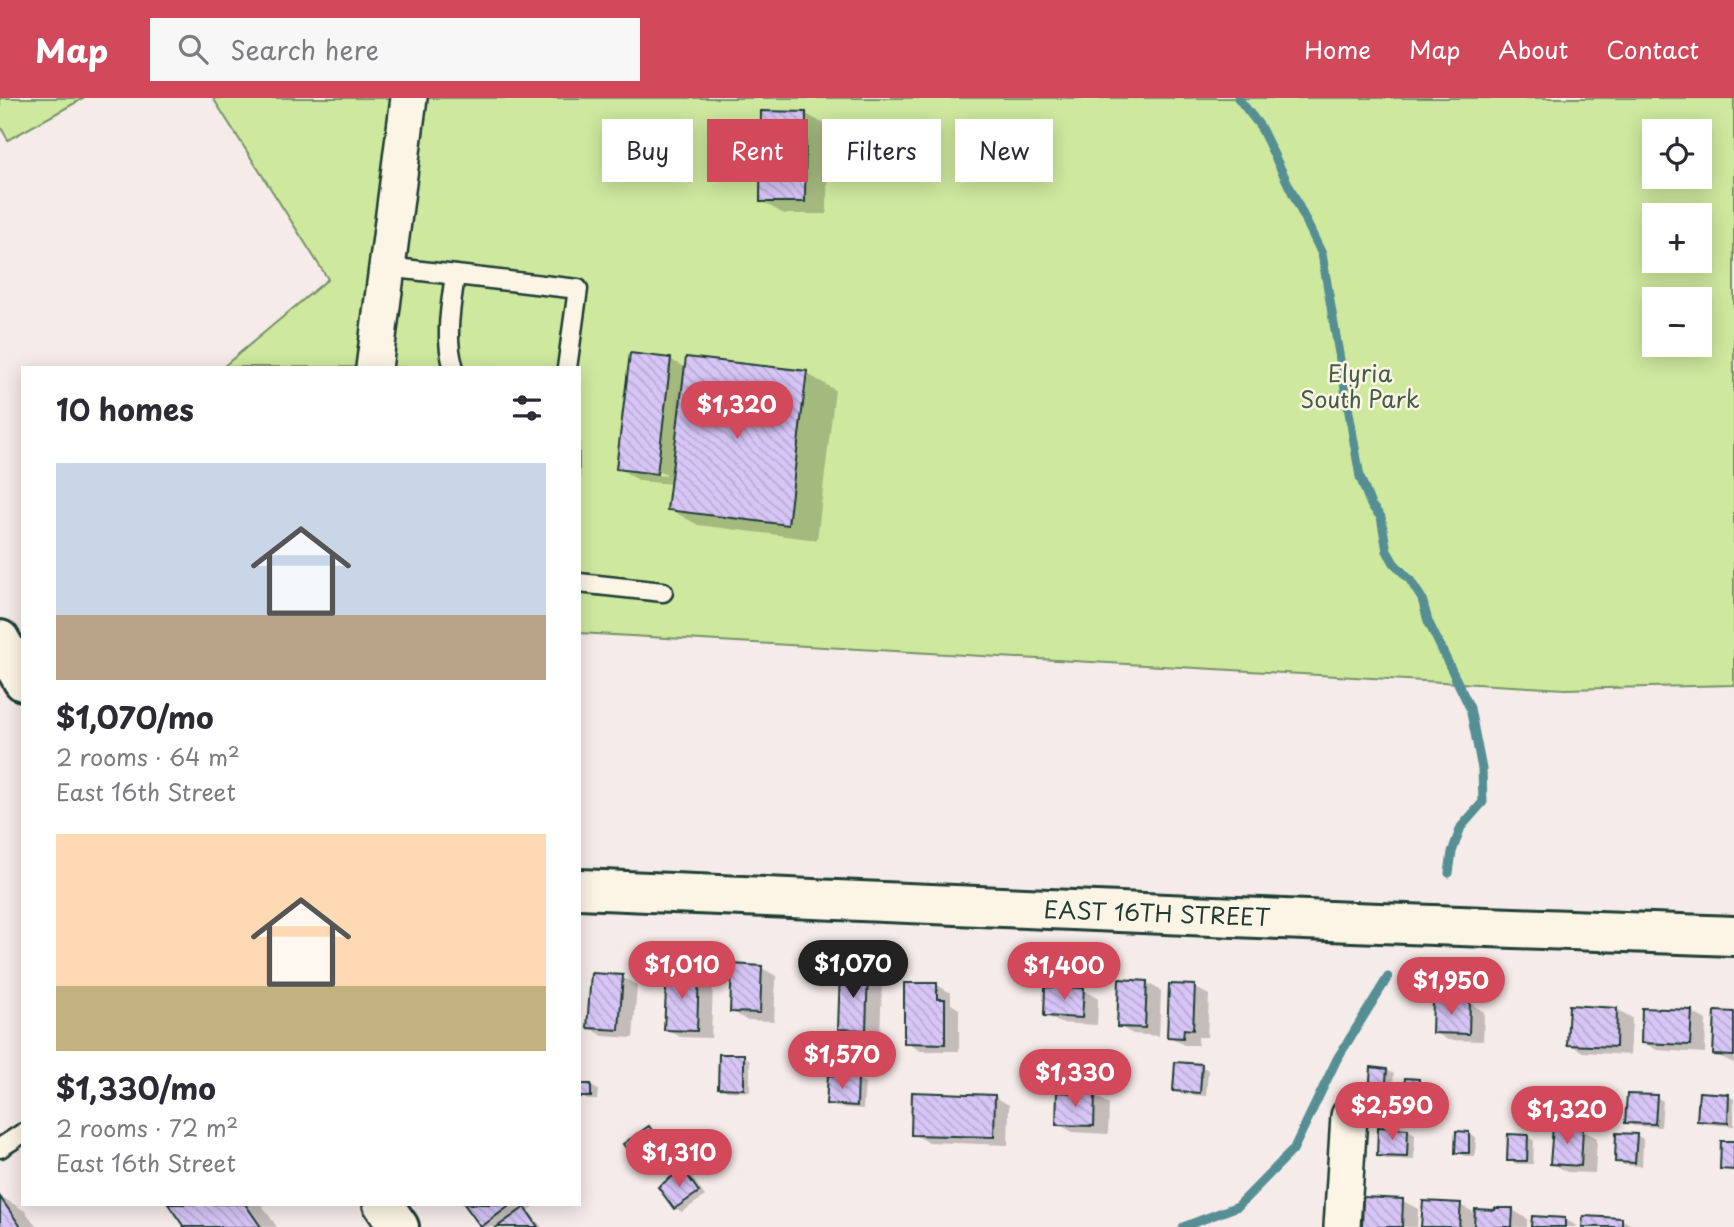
<!DOCTYPE html>
<meta charset="utf-8">
<style>
:root{--surface:#fff;--page:#f7f7f7;--text:#2b2b33;--muted:#7c7c81;--accent:#d1495b}
body{margin:0;font-family:"Playpen Sans",sans-serif;background:var(--page);color:var(--text);height:100vh;display:flex;flex-direction:column;font-size:26px;white-space:nowrap}
*{box-sizing:border-box;margin:0}
p{font-size:23px;color:var(--muted)}
.icon{flex:none;width:38px;height:38px;fill:none;stroke:currentColor;stroke-width:2;stroke-linecap:round;stroke-linejoin:round}
.map{position:relative;flex:1;overflow:hidden}
.sheet{position:absolute;left:21px;top:268px;width:560px;height:840px;display:flex;flex-direction:column;background:var(--surface);border-radius:0px;box-shadow:0 4px 18px #0003}
.sheet>*{flex:none}
.guide{position:absolute;left:602px;top:21px;width:665px;height:63px;display:flex;gap:14px}
.fabs{position:absolute;left:1642px;top:21px;display:grid;gap:14px}
.fabs a{display:grid;place-items:center;width:70px;height:70px;border-radius:0px;background:var(--surface);box-shadow:0 4px 18px #0003;font-size:35px}
.price{position:absolute;translate:-50% -60px;padding:0 16px;border-radius:24px;background:var(--accent);color:#fff;font-size:23px;line-height:46px;filter:drop-shadow(0 2px 4px #0008)}
.price::after{content:'';position:absolute;left:50%;top:42px;width:21px;height:16px;margin-left:-10px;background:inherit;clip-path:polygon(0 0,100% 0,50% 100%)}
.price.on{background:#222;color:#fff}
ul{padding:0;list-style:none}
li{display:grid;align-content:center;gap:14px;height:371px;padding:0 35px}
li span{display:grid;place-items:center;height:217px;border-radius:0px;color:#555}
li>.icon{margin-inline-start:auto}
span .icon{width:126px;height:126px;fill:#fffc;stroke-width:1}
li b{font-size:30px}
h2{display:flex;justify-content:space-between;align-items:center;height:84px;padding:0 35px;font-size:30px}
.pill{padding:0 24px;border-radius:0px;background:var(--surface);box-shadow:0 4px 18px #0003;font-size:24px;line-height:63px}
.pill.on{background:var(--accent);color:#fff}
header{display:flex;align-items:center;gap:42px;box-sizing:border-box;height:98px;padding:0 35px;background:var(--accent);color:#fff}
header strong{font-size:33px}
nav{display:flex;gap:38px;margin-inline-start:auto;font-size:24px}
.search{width:490px;height:63px;background:var(--page);display:flex;align-items:center;gap:18px;box-sizing:border-box;padding:0 24px;border-radius:0px;color:var(--muted);font-size:26px}
.map>svg:first-child{display:block}
</style>
<header>
<strong>Map</strong>
<div class="search"><svg class="icon" aria-label="search" viewBox="0 0 24 24"><circle cx="10" cy="10" r="6"/><path d="M15 15l6 6"/></svg>Search here</div>
<nav><a>Home</a><a>Map</a><a>About</a><a>Contact</a></nav>
</header>
<div class="map">
<svg width="1734" height="1129" viewBox="0 0 1734 1129">
<defs>
<pattern id="building-back-hatch" width="6" height="6" patternUnits="userSpaceOnUse" patternTransform="scale(1.75)"><rect width="6" height="6" fill="#d7c5f6"/><path d="M-1 5l2 2M0 0l6 6M5-1l2 2" fill="none" stroke="#b8aad4"/></pattern>
</defs>
<rect width="100%" height="100%" fill="#f5ebe8"/>
<filter id="ink" filterUnits="userSpaceOnUse"><feTurbulence type="fractalNoise" baseFrequency=".0143" numOctaves="2"/><feDisplacementMap in="SourceGraphic" scale="14" xChannelSelector="R" yChannelSelector="G"/><feConvolveMatrix kernelMatrix="1 2 1 2 8 2 1 2 1" color-interpolation-filters="sRGB"/></filter>
<g filter="url(#ink)">
<!-- green -->
<g fill="#cee89e" stroke="#769269" stroke-width="2" fill-rule="evenodd">
<path d="M0,0H84L8,42L0,28Z"/>
<path d="M213,0H1734V587L1565,591L579,535V270L223,269L328,181ZM1654,33H1699V79H1654ZM1654,117H1699V163H1654ZM1654,201H1699V247H1654Z"/>
</g>
<!-- shadow -->
<g fill="#0003" fill-rule="evenodd">
<path d="M806,16L828,28L827,116H784L761,103Z"/>
<path d="M670,261L686,270L806,275L835,292L817,442L698,427L669,411L672,386L640,383L618,370ZM639,372L666,375V378L639,375Z"/>
<path d="M762,870L776,878L774,923L746,922L732,913Z"/>
<path d="M867,875L882,883L880,940L855,939L840,930Z"/>
<path d="M698,876L713,885L711,940L680,939L666,931Z"/>
<path d="M622,879L637,887L633,940L603,938L589,929Z"/>
<path d="M1146,884L1161,893L1159,938L1133,936L1119,928Z"/>
<path d="M937,887L951,895V906L959,911V953H920L906,944Z"/>
<path d="M1194,889L1209,897L1207,939H1198V947H1184L1169,938Z"/>
<path d="M1083,892L1098,901L1097,927L1060,925L1046,917Z"/>
<path d="M1470,905L1484,914L1483,943L1448,942L1434,934Z"/>
<path d="M1617,911L1632,920L1630,957L1583,954L1569,946Z"/>
<path d="M1692,914L1706,922L1705,955L1657,952L1642,944Z"/>
<path d="M1734,916V965L1715,956Z"/>
<path d="M744,958L750,962V994L727,993L720,989Z"/>
<path d="M1201,968L1208,972L1206,998L1182,996L1175,992Z"/>
<path d="M1373,971L1387,972L1394,976L1390,1011L1376,1010L1369,1006Z"/>
<path d="M858,981L865,985L863,1011L835,1009L828,1005Z"/>
<path d="M1419,983L1425,987L1424,1011L1411,1010L1404,1006Z"/>
<path d="M591,988L598,992L597,1002H587L581,998Z"/>
<path d="M1094,997L1109,1006L1108,1036L1073,1034L1058,1026Z"/>
<path d="M1729,998L1734,1001V1028L1706,1026L1699,1022Z"/>
<path d="M995,999L1009,1007L1008,1047L928,1044L913,1036Z"/>
<path d="M1656,999L1663,1003L1661,1029L1634,1028L1627,1024Z"/>
<path d="M649,1030L655,1034L671,1055L648,1071L641,1067Z"/>
<path d="M1408,1032L1415,1036L1414,1062L1385,1061L1378,1057Z"/>
<path d="M1582,1032L1597,1040L1595,1075L1567,1074L1552,1065Z"/>
<path d="M1469,1036L1476,1040L1475,1058H1464L1457,1054Z"/>
<path d="M1636,1037L1643,1041L1642,1068L1624,1067L1617,1063Z"/>
<path d="M1528,1039L1534,1043L1533,1066H1516L1509,1062Z"/>
<path d="M683,1073L690,1077L705,1098L682,1114L675,1110Z"/>
<path d="M0,1098L25,1113L37,1129H0Z"/>
<path d="M1403,1103L1418,1111L1417,1129H1363Z"/>
<path d="M170,1106H261L277,1129H186Z"/>
<path d="M467,1106H538L528,1113L542,1129H485Z"/>
<path d="M1460,1107L1477,1116L1513,1112L1527,1121V1129H1423Z"/>
<path d="M1565,1121L1578,1129H1533Z"/>
<path d="M1621,1121L1635,1129H1584Z"/>
</g>
<g fill="none" stroke-linecap="round" stroke-linejoin="round">
<!-- stream -->
<g stroke="#548f94" stroke-width="9">
<path d="M1238,0L1260,28L1322,156L1360,379L1371,407L1381,419L1387,453L1394,465L1410,482L1422,501L1428,523L1470,610L1482,671L1483,704L1461,729L1452,754L1449,775"/>
<path d="M1183,1129L1238,1108L1293,1052L1337,961L1388,879"/>
</g>
</g>
<!-- building -->
<g fill="url(#building-back-hatch)" stroke="#1f3d34" stroke-width="2">
<path d="M761,13L806,14L805,104H760Z"/>
<path d="M630,255L671,260L657,376L616,371Z"/>
<path d="M686,259L807,273L788,427L667,412Z"/>
<path d="M732,866L762,868L760,915L730,914Z"/>
<path d="M840,872L868,873L866,932L838,931Z"/>
<path d="M667,873L699,875L697,933L664,932Z"/>
<path d="M591,875L623,877L619,932L587,930Z"/>
<path d="M1119,881L1147,883L1145,930L1117,929Z"/>
<path d="M904,885H937V901H945V946L904,945Z"/>
<path d="M1169,886L1195,887L1193,932L1184,931L1183,940L1167,939Z"/>
<path d="M1045,889L1084,890L1082,920L1044,918Z"/>
<path d="M1433,902L1470,903L1469,936L1432,935Z"/>
<path d="M1569,907L1617,910L1616,949L1567,947Z"/>
<path d="M1642,910L1692,912L1690,947L1641,945Z"/>
<path d="M1715,913L1734,914V958L1713,957Z"/>
<path d="M719,956H744V991L718,990Z"/>
<path d="M1175,964L1202,966L1200,995L1173,993Z"/>
<path d="M1371,969L1387,971L1384,1008L1368,1007Z"/>
<path d="M828,977L858,979L857,1008L826,1006Z"/>
<path d="M1405,980L1419,981L1417,1008L1403,1007Z"/>
<rect x="579" y="986" width="12" height="13"/>
<path d="M912,994L995,997L994,1039L911,1037Z"/>
<path d="M1057,994L1095,996L1094,1028L1056,1027Z"/>
<path d="M1699,994L1729,996L1728,1025L1697,1023Z"/>
<path d="M1627,996L1657,997L1655,1026L1625,1025Z"/>
<path d="M649,1028L665,1051L640,1069L623,1046Z"/>
<path d="M1553,1028L1583,1030L1581,1068L1550,1066Z"/>
<path d="M1378,1029L1408,1031L1407,1059L1377,1058Z"/>
<path d="M1456,1033L1469,1034V1055H1455Z"/>
<path d="M1616,1035L1637,1036L1635,1065L1615,1064Z"/>
<path d="M1508,1036L1528,1037L1527,1063H1507Z"/>
<path d="M1721,1043H1734V1072L1720,1071Z"/>
<path d="M683,1071L699,1094L674,1111L658,1089Z"/>
<path d="M0,1099L21,1129H0Z"/>
<path d="M1363,1099L1403,1101L1402,1129H1362Z"/>
<path d="M1423,1103L1461,1105L1459,1129H1421Z"/>
<path d="M168,1106H245L261,1129H184Z"/>
<path d="M464,1106H512L481,1129Z"/>
<path d="M525,1109L538,1129H497Z"/>
<path d="M1495,1110H1513L1512,1129H1474L1475,1111L1495,1112Z"/>
<path d="M1532,1118L1565,1120V1129H1531Z"/>
<path d="M1583,1118L1622,1120V1129H1582Z"/>
</g>
<g fill="none" stroke-linecap="round" stroke-linejoin="round">
<defs>
<g id="lane">
<path d="M387,169L578,191L567,270"/>
<path d="M454,270C444,241 451,207 455,177"/>
<path d="M579,485L663,494"/>
<path d="M0,1050L23,1035"/>
</g>
<g id="street">
<path d="M374,270L409,0"/>
<path d="M1342,1129L1349,1018"/>
</g>
<g id="secondary">
<path d="M0,542L23,583"/>
<path d="M579,791L1353,824L1734,838"/>
<path d="M383,1106L399,1129"/>
</g>
</defs>
<!-- lane casing -->
<use href="#lane" stroke="#1f3d34" stroke-width="23"/>
<!-- street casing -->
<use href="#street" stroke="#1f3d34" stroke-width="40"/>
<!-- secondary casing -->
<use href="#secondary" stroke="#1f3d34" stroke-width="44"/>
<!-- lane -->
<use href="#lane" stroke="#fcf5e5" stroke-width="18"/>
<!-- street -->
<use href="#street" stroke="#fcf5e5" stroke-width="35"/>
<!-- secondary -->
<use href="#secondary" stroke="#fcf5e5" stroke-width="38"/>
</g>
</g>
<g text-anchor="middle" stroke-width="5" stroke-linejoin="round" paint-order="stroke">
<!-- park labels -->
<g font-size="23" fill="#425f49" stroke="#fcf5e5">
<text x="1360" y="284">Elyria<tspan x="1360" dy="26">South Park</tspan></text>
</g>
<!-- street labels -->
<g font-size="23" fill="#1f3d34" stroke="#fcf5e5">
<text transform="translate(1157 816) rotate(2)" y="8">EAST 16TH STREET</text>
</g>
</g>
</svg>
<div class="fabs">
<a><svg class="icon" aria-label="locate" viewBox="0 0 24 24"><circle cx="12" cy="12" r="6"/><path d="M12 2v4M12 18v4M2 12h4M18 12h4"/></svg></a>
<a>+</a>
<a>−</a>
</div>
<b class="price" style="left:737px;top:343px">$1,320</b>
<b class="price on" style="left:853px;top:902px">$1,070</b>
<b class="price" style="left:682px;top:903px">$1,010</b>
<b class="price" style="left:1064px;top:904px">$1,400</b>
<b class="price" style="left:1451px;top:919px">$1,950</b>
<b class="price" style="left:842px;top:993px">$1,570</b>
<b class="price" style="left:1075px;top:1011px">$1,330</b>
<b class="price" style="left:1392px;top:1044px">$2,590</b>
<b class="price" style="left:1567px;top:1048px">$1,320</b>
<b class="price" style="left:679px;top:1091px">$1,310</b>
<div class="guide">
<a class="pill">Buy</a>
<a class="pill on">Rent</a>
<a class="pill">Filters</a>
<a class="pill">New</a>
</div>
<section class="sheet">
<h2>10 homes<svg class="icon" aria-label="filters" viewBox="0 0 24 24"><path d="M4 7h16M4 17h16"/><circle cx="9" cy="7" r="2"/><circle cx="15" cy="17" r="2"/></svg></h2>
<ul>
<li><span style="background:linear-gradient(#c9d6e8 70%,#b9a48a 0)"><svg class="icon" aria-label="home" viewBox="0 0 24 24"><path d="M3 11l9-7 9 7M6 9v11h12V9"/></svg></span><div><b>$1,070/mo</b><p>2 rooms · 64 m²</p><p>East 16th Street</p></div></li>
<li><span style="background:linear-gradient(#ffd9b3 70%,#c2b280 0)"><svg class="icon" aria-label="home" viewBox="0 0 24 24"><path d="M3 11l9-7 9 7M6 9v11h12V9"/></svg></span><div><b>$1,330/mo</b><p>2 rooms · 72 m²</p><p>East 16th Street</p></div></li>
</ul>
</section>
</div>
